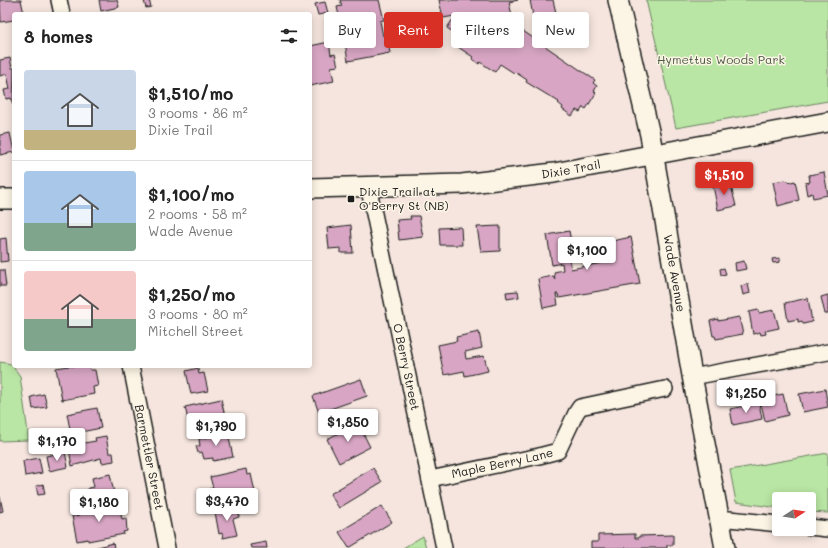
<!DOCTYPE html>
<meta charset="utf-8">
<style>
:root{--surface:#fff;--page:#f2f2f2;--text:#222;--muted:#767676;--line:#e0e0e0;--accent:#d93025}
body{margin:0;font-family:Mali,sans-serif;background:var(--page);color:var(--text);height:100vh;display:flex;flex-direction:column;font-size:15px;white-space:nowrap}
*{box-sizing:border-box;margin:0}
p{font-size:13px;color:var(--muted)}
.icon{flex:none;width:22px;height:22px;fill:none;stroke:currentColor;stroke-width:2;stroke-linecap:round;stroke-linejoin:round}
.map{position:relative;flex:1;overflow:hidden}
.drawer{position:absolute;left:12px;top:12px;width:300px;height:356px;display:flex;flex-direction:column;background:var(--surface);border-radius:4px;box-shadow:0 2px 10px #0003}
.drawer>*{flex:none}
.top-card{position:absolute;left:324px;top:12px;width:380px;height:36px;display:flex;gap:8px}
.needle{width:26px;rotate:78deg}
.tools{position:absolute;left:772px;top:492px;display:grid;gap:8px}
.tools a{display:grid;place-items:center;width:44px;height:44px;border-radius:4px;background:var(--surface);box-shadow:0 2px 10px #0003;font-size:20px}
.price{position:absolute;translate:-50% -34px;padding:0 9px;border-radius:4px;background:#fff;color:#222;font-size:13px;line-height:26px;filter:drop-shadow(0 1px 2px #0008)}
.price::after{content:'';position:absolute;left:50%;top:24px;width:12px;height:9px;margin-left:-6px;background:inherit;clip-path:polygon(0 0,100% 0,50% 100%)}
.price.current{background:var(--accent);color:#fff}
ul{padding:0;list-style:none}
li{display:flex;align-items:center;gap:12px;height:100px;padding:0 12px}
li+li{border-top:1px solid var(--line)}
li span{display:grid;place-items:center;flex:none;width:112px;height:80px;border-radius:4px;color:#555}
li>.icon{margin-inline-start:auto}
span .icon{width:48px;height:48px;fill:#fffc;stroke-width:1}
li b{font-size:17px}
h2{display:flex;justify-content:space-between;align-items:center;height:48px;padding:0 12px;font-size:17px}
.chip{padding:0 14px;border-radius:4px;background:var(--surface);box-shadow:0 2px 10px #0003;font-size:14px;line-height:36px}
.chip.current{background:var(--accent);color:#fff}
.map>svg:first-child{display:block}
</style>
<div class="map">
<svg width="828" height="548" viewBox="0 0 828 548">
<rect width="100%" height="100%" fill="#f5e5de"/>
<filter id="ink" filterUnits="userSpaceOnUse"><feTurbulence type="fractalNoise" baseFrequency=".025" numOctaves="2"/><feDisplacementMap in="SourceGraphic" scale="8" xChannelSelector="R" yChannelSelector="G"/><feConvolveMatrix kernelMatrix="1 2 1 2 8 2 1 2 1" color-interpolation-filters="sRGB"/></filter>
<g filter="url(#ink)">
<!-- green -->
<g fill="#b9e6a4" stroke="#6a8160">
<path d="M646,0H828V101L676,128Z"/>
<path d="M0,362L11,364L20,376L29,440L0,441Z"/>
<path d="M828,453V513L809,512V499H779V508L736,502L730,470Z"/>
<path d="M423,536L426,548H403Z"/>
</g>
<!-- building -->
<g fill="#d8a6c4" stroke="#1c1c1c">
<path d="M0,0H21L24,14H14V20L1,22Z"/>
<path d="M99,0H117L119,7L101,11Z"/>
<path d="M149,0L151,7L146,8L144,1Z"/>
<path d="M340,0H379L384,20L380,21L383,36H387L390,53L348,61L345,43H349L346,28L342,29L337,7L342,6Z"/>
<path d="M439,0H518L509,2L512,16L517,14L520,29L595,80L593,83L597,86L594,91L596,93L586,109L583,107L580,112L576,110L572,116L562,109L563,107L558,103L559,102L526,82L527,80L515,72L514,73L500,64L495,72L480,62L479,64L472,59L473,57L458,47L463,39L447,28L455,16L443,18Z"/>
<path d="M530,0H553L557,17L534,22Z"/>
<path d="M325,2L328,13L318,15L315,4Z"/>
<path d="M329,42L331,55L335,54L338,66L331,67L334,81L310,86V46Z"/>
<path d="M10,58L12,68H14L13,105L11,98L6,99L4,90L10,89L7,74L0,76V60Z"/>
<path d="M10,133L14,152L0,155V135Z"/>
<path d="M824,172L828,195L813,198L812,193L807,195L805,183L810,182L809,175Z"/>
<path d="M785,180L791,182L795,181L799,200L778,206L773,182Z"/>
<path d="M730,182L736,206L718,210L713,186Z"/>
<path d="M410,216H419L423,237L399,240L397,220L411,219Z"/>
<path d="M351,225L353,253H341V248L329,249L327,228Z"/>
<path d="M500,226V251L481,252L477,227Z"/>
<path d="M461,227L462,245H440L439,228Z"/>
<path d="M569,231L574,257L569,258L571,269L611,261L608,242L631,237L640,284L559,298L558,294H556L558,305L543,308L538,279L553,276L555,280L554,272L563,270L562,263L552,265L547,235Z"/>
<path d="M6,238L8,261L0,262V239Z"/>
<path d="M780,258V262L773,263L772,259Z"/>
<path d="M744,261L746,269L736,271L735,263Z"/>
<path d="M724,268L726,274L721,275L720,269Z"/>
<path d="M0,270H4L6,286H0Z"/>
<path d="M748,284L750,293L743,295L741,286Z"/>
<path d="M518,291L519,297L507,299L506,292Z"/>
<path d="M828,295V314H825L821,297Z"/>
<path d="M808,298L812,322L803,324L802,321L798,322V319L788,321L785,303Z"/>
<path d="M758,310L759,313L774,310L779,328L765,331L766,334L761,335L760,332L753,334L749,312Z"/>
<path d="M739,317L743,334L716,339L715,336H713L710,321L718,319V321Z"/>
<path d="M479,332L482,348L465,352L466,359L484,356L488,371L465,376L464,371L444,375L438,345L457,341L456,337Z"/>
<path d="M69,366H89L90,370H95L98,386L93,387L94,394L62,400L56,368Z"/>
<path d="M198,368L199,374L204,373L208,391L191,394L186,371Z"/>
<path d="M361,379L367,396L319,413L313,396Z"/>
<path d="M825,389L828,407L803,412L799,394Z"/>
<path d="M44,394L47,407L33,409L31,397Z"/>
<path d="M783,394L788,415L765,421L760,399Z"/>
<path d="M221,399L226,421L190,429L185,407Z"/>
<path d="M759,403L762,419L733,425L730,409Z"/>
<path d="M97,408L101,428L71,434L67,414Z"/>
<path d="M358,423L370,447L339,463L327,439Z"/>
<path d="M228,433L233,457L213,461V458L204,459L202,452L198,453L196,446H200L199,439Z"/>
<path d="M106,436L109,453H113L114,461L102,463L101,458L72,466L69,449L79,447L78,444L96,441L95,438Z"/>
<path d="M65,452L68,467L49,471L46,456Z"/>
<path d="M39,458L42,473L25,476L23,461Z"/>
<path d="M373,468L382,482L339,508L330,494Z"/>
<path d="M246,469L247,475L251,474L256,497L213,507L209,489L213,488L210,477Z"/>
<path d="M110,474L115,498L104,500L103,496L90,499L88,488L94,487L92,478Z"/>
<path d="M43,484L45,494L38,495L36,486Z"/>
<path d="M0,497L3,511L0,512Z"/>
<path d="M118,503L122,519L126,518L127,531L123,532L124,534L88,541V539L77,541L72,516L80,515L79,511Z"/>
<path d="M382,506L392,522L349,548L339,532Z"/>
<path d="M237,507L239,517L233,519L237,535L223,538L222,533L219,534L215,512Z"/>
<path d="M635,534V538H639V536L673,535V545H667V548H591V542H598V535Z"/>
<path d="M266,542L267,548H251L250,545Z"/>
<path d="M113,543L114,548H94Z"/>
</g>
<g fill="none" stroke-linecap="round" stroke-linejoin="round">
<defs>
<g id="minor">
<path d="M59,0L62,14"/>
<path id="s1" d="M368,185L444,548"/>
<path id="s2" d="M131,366L167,548"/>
<path d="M692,377L828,352"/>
<path id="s3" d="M430,479L539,456L558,451L576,413L580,407L665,389"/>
<path d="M719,518L779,524"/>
<path d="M809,527L828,529"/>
</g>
<g id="major">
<path id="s4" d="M618,0L650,135L693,381L725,548"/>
<path id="s5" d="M310,188L462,184L554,173L828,122"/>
<path d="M0,199H14"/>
</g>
</defs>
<!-- minor casing -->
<use href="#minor" stroke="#1c1c1c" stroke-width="18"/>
<!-- major casing -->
<use href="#major" stroke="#1c1c1c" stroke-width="22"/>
<!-- minor -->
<use href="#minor" stroke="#fcf5e5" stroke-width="15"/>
<!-- major -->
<use href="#major" stroke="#fcf5e5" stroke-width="19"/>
</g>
</g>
<!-- markers -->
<rect fill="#1c1c1c" stroke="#fcf5e5" stroke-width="1.5" x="347" y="195" width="8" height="8" rx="2"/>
<g text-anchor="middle" stroke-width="3" stroke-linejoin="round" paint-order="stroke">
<!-- park labels -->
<g font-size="12" fill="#4b5945" stroke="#fcf5e5">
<text x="721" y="64">Hymettus Woods Park</text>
</g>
<!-- street labels -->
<g font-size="12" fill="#1c1c1c" stroke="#fcf5e5">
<text dy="4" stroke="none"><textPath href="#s5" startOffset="262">Dixie Trail</textPath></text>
<text dy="4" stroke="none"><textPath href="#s4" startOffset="279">Wade Avenue</textPath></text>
<text dy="4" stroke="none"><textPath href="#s1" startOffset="186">O Berry Street</textPath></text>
<text dy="4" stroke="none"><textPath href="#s2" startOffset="93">Barmettler Street</textPath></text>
<text dy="4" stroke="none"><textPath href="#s3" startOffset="74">Maple Berry Lane</textPath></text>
</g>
<!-- poi labels -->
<g font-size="12" fill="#1c1c1c" stroke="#fcf5e5" text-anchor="start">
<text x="359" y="196">Dixie Trail at<tspan x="359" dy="14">O'Berry St (NB)</tspan></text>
</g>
</g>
</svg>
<div class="tools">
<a><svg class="needle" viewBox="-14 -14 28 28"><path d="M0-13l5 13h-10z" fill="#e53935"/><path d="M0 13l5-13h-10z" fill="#767676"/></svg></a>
</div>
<b class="price current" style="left:724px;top:196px">$1,510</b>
<b class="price" style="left:587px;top:271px">$1,100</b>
<b class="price" style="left:746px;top:414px">$1,250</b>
<b class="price" style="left:348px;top:443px">$1,850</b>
<b class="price" style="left:216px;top:447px">$1,790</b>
<b class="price" style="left:57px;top:462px">$1,170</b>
<b class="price" style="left:227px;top:522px">$3,470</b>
<b class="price" style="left:99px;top:523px">$1,180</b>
<div class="top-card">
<a class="chip">Buy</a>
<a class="chip current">Rent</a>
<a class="chip">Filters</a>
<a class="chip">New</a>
</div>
<section class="drawer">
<h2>8 homes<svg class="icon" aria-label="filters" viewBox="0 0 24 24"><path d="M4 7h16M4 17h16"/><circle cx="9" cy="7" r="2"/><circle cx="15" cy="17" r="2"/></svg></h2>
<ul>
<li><span style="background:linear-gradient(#c9d6e8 75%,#c2b280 0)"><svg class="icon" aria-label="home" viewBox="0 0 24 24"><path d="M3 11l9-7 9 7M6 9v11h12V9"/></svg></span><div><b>$1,510/mo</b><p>3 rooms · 86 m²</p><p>Dixie Trail</p></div></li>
<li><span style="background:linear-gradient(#a9c7e8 65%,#7fa58c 0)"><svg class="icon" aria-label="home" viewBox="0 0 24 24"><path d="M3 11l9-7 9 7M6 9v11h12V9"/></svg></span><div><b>$1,100/mo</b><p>2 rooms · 58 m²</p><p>Wade Avenue</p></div></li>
<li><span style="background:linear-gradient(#f6c9c9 60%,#7fa58c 0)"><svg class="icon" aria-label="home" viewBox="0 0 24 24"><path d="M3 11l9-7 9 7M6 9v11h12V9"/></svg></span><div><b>$1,250/mo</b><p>3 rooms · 80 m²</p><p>Mitchell Street</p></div></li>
</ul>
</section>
</div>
